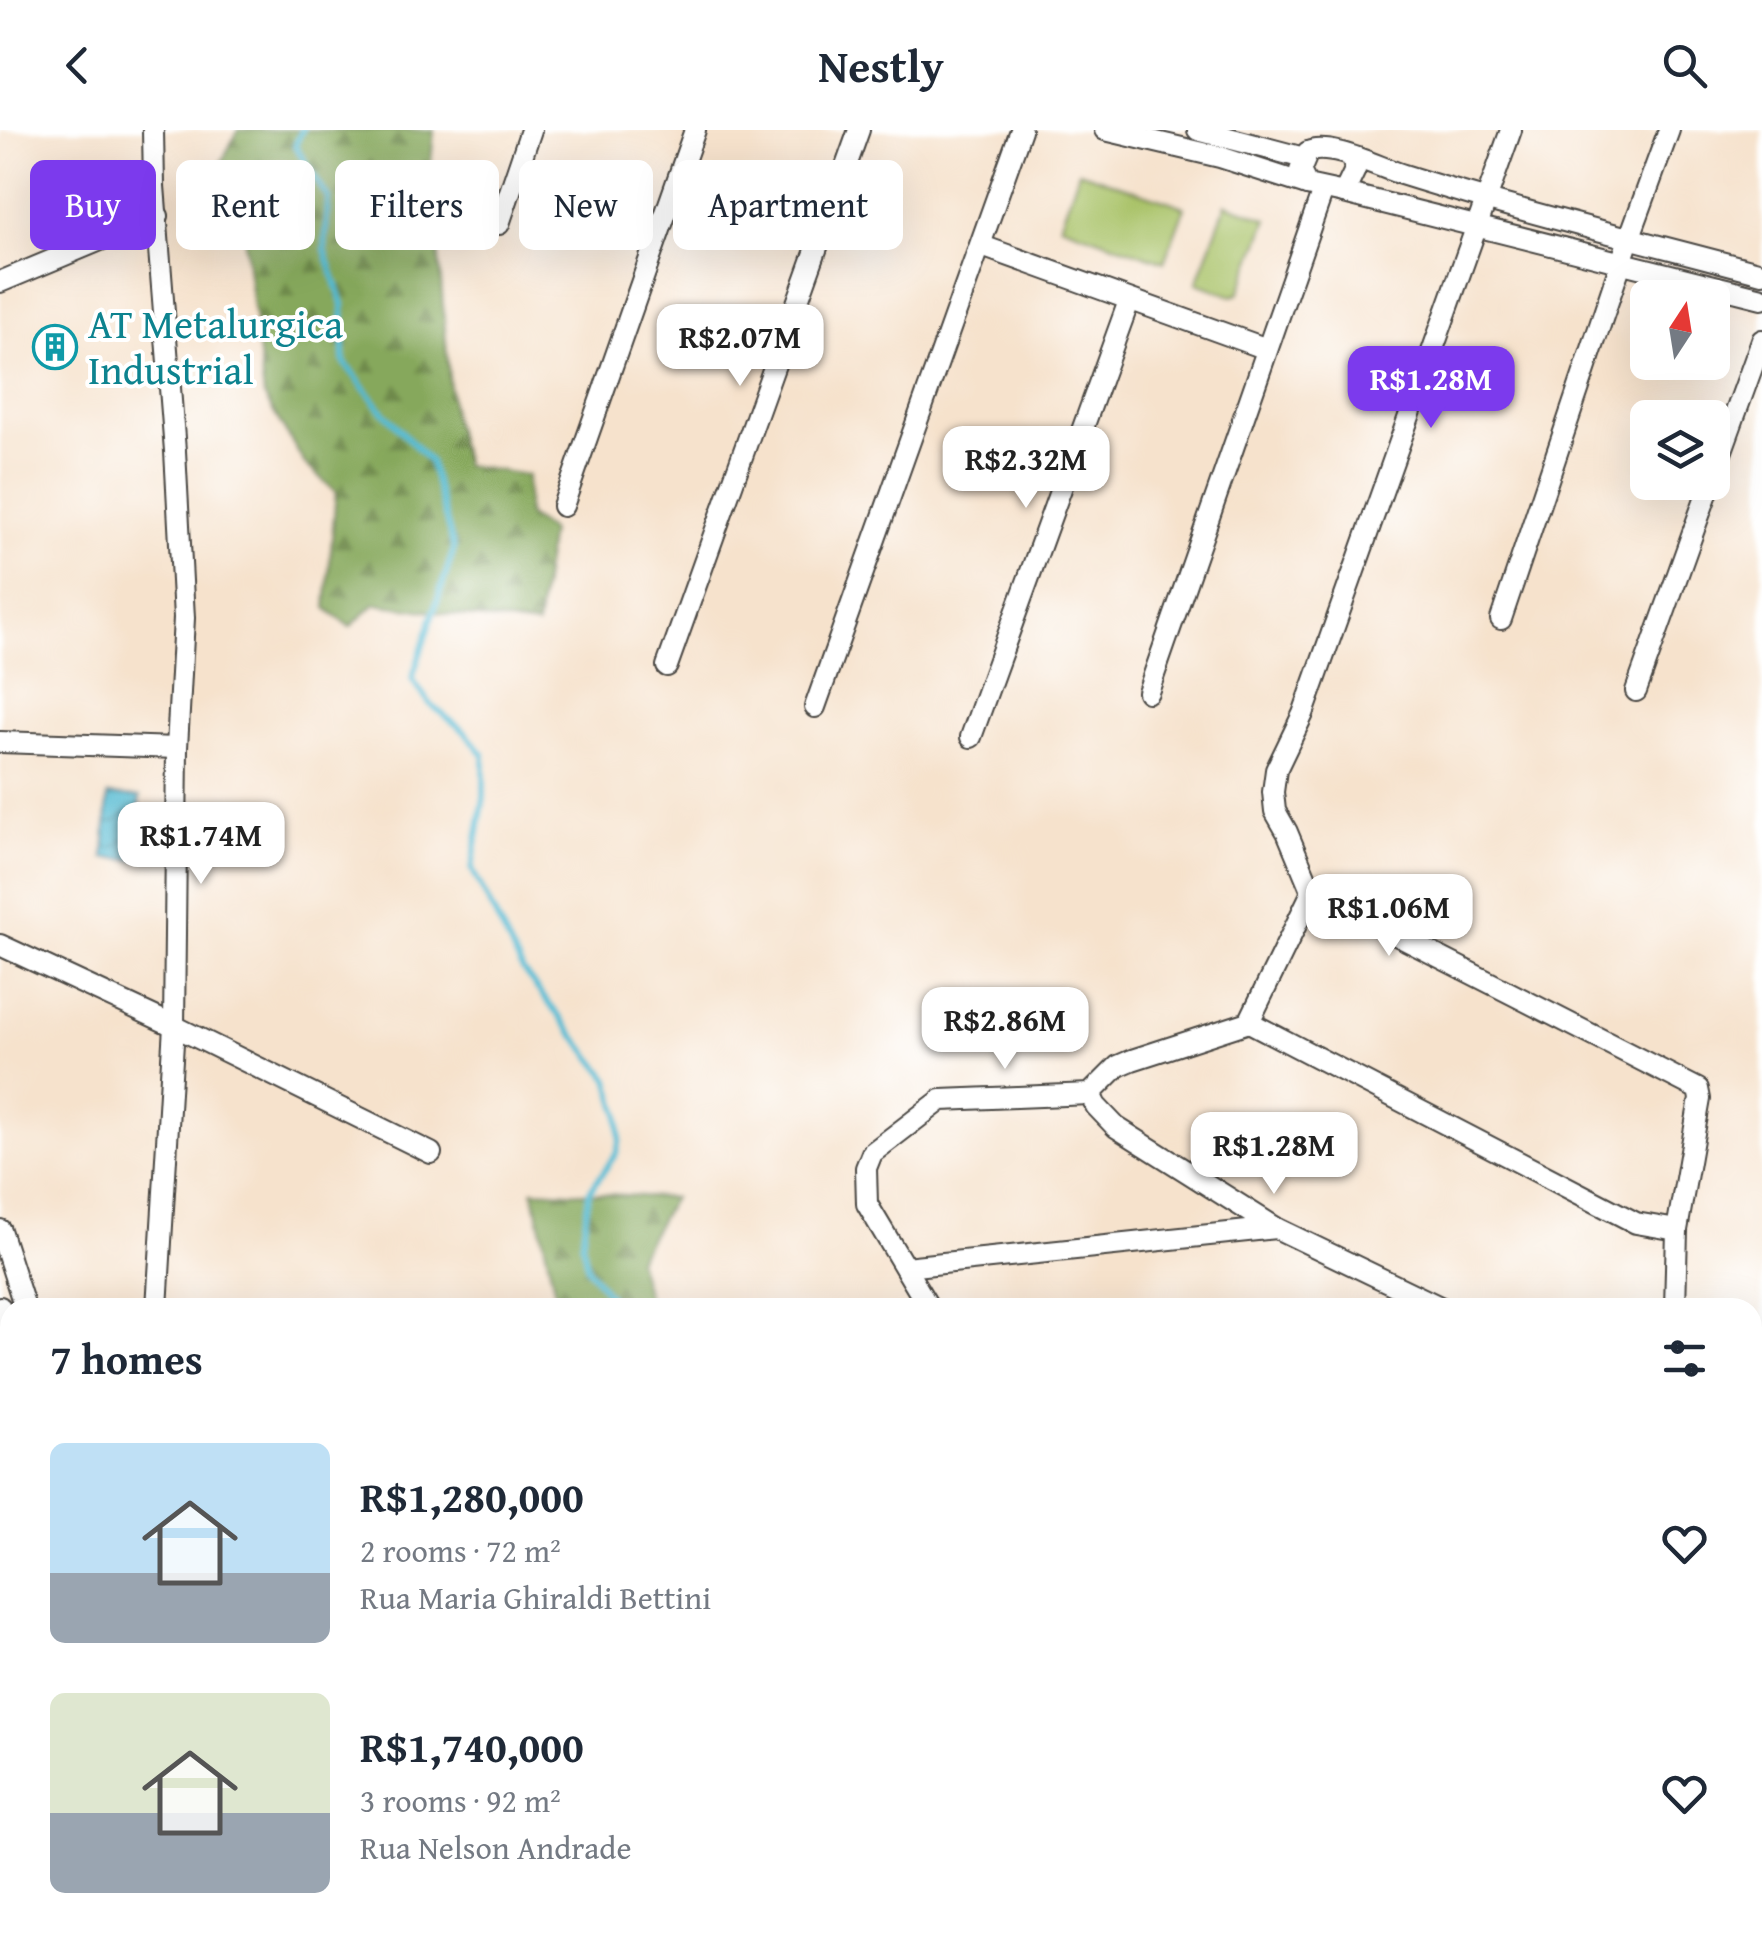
<!DOCTYPE html>
<meta charset="utf-8">
<style>
:root{--surface:#fff;--page:#f6f6f7;--text:#1f2937;--muted:#747a83;--accent:#7c3aed}
body{margin:0;font-family:"Gentium Book Plus",serif;background:var(--page);color:var(--text);height:100vh;display:flex;flex-direction:column;font-size:38px;white-space:nowrap}
*{box-sizing:border-box;margin:0}
p{font-size:32px;color:var(--muted)}
.icon{flex:none;width:55px;height:55px;fill:none;stroke:currentColor;stroke-width:2;stroke-linecap:round;stroke-linejoin:round}
.map{position:relative;flex:1;overflow:hidden}
.panel{position:absolute;left:0px;top:1168px;width:1762px;height:642px;display:flex;flex-direction:column;background:var(--surface);border-radius:30px 30px 0 0;box-shadow:0 10px 40px #0002}
.panel>*{flex:none}
.banner{position:absolute;left:30px;top:30px;width:1000px;height:90px;display:flex;gap:20px}
.needle{width:65px;rotate:12deg}
.tools{position:absolute;left:1630px;top:150px;display:grid;gap:20px}
.tools a{display:grid;place-items:center;width:100px;height:100px;border-radius:15px;background:var(--surface);box-shadow:0 10px 40px #0002;font-size:50px}
.price{position:absolute;translate:-50% -85px;padding:0 22px;border-radius:20px;background:#fff;color:#222;font-size:32px;line-height:65px;filter:drop-shadow(0 2px 5px #0008)}
.price::after{content:'';position:absolute;left:50%;top:60px;width:30px;height:22px;margin-left:-15px;background:inherit;clip-path:polygon(0 0,100% 0,50% 100%)}
.price.active{background:var(--accent);color:#fff}
ul{padding:0;list-style:none}
li{display:flex;align-items:center;gap:30px;height:250px;padding:0 50px}
li span{display:grid;place-items:center;flex:none;width:280px;height:200px;border-radius:15px;color:#555}
li>.icon{margin-inline-start:auto}
span .icon{width:120px;height:120px;fill:#fffc;stroke-width:1}
li b{font-size:42px}
h2{display:flex;justify-content:space-between;align-items:center;height:120px;padding:0 50px;font-size:42px}
.chip{padding:0 35px;border-radius:15px;background:var(--surface);box-shadow:0 10px 40px #0002;font-size:35px;line-height:90px}
.chip.active{background:var(--accent);color:#fff}
header{display:flex;justify-content:space-between;align-items:center;height:130px;padding:0 50px;background:var(--surface);font-size:45px;font-weight:600}
.map>svg:first-child{display:block}
</style>
<header><svg class="icon" aria-label="back" viewBox="0 0 24 24"><path d="M15 5l-7 7 7 7"/></svg>Nestly<svg class="icon" aria-label="search" viewBox="0 0 24 24"><circle cx="10" cy="10" r="6"/><path d="M15 15l6 6"/></svg></header>
<div class="map">
<svg width="1762" height="1809" viewBox="0 0 1762 1809">
<defs>
<pattern id="forest-firs" width="22" height="20" patternUnits="userSpaceOnUse" patternTransform="scale(2.5)"><rect width="22" height="20" fill="#86a85c"/><path d="M5 1l3.5 6h-7zM16 11l3.5 6h-7z" fill="#6e894c"/></pattern>
<pattern id="water-waves" width="16" height="10" patternUnits="userSpaceOnUse" patternTransform="scale(2.5)"><rect width="16" height="10" fill="#53bad1"/><path d="M0 5q4-4 8 0t8 0" fill="none" stroke="#4597aa"/></pattern>
</defs>
<rect width="100%" height="100%" fill="#fff"/>
<filter id="ink" filterUnits="userSpaceOnUse"><feTurbulence type="fractalNoise" baseFrequency=".01" numOctaves="2"/><feDisplacementMap in="SourceGraphic" scale="20" xChannelSelector="R" yChannelSelector="G"/><feConvolveMatrix kernelMatrix="1 2 1 2 8 2 1 2 1" color-interpolation-filters="sRGB"/></filter>
<filter id="wash" filterUnits="userSpaceOnUse"><feTurbulence type="fractalNoise" baseFrequency=".0048" numOctaves="4" result="noise"/><feDisplacementMap in="SourceGraphic" scale="40" xChannelSelector="R" yChannelSelector="G"/><feGaussianBlur stdDeviation="2.25" result="paint"/><feColorMatrix in="noise" values="0 0 0 0 0 0 0 0 0 0 0 0 0 0 0 0 0 1.4 0 .05"/><feComposite in="paint" operator="in"/></filter>
<g filter="url(#wash)">
<rect width="100%" height="100%" fill="#f6e2cc"/>
<!-- grass -->
<g fill="#a9c268" stroke="#6a764a" stroke-width="2.5">
<path d="M1079,41L1185,77L1164,132L1060,95Z"/>
<path d="M1226,74L1268,89L1239,164L1232,166L1197,153Z"/>
</g>
<!-- forest -->
<g fill="url(#forest-firs)" stroke="#586a44" stroke-width="2.5">
<path d="M238,0H434L431,32L452,284L464,335L527,345V385L550,401L537,496L375,474L350,497L326,478L336,362L305,334L264,266L239,64L212,51Z"/>
<path d="M533,1060L673,1068L637,1129L650,1177H558Z"/>
<path d="M499,1800H649L646,1809H497Z"/>
</g>
<!-- water -->
<path fill="url(#water-waves)" stroke="#3f727e" stroke-width="2.5" d="M108,665L140,667L136,730L104,728Z"/>
<g fill="none" stroke-linecap="round" stroke-linejoin="round">
<!-- stream -->
<g stroke="#53bad1" stroke-width="6">
<path d="M302,0L295,16L328,68L325,120L343,174L344,232L380,278L430,332L454,419L412,549L430,574L464,601L484,625V667L472,739L523,841L609,949L619,984L620,1010L616,1024L589,1062L582,1113L588,1139L618,1178"/>
<path d="M616,1175L638,1178"/>
<path d="M1435,1800L1445,1809"/>
<path d="M557,1809L562,1800"/>
</g>
</g>
</g>
<g filter="url(#ink)">
<g fill="none" stroke-linecap="round" stroke-linejoin="round">
<defs>
<g id="street">
<path d="M153,0L154,56L175,321L184,488L177,618L174,896L157,1178"/>
<path d="M1105,0L1220,27L1307,55"/>
<path d="M1198,0L1304,28"/>
<path d="M1511,0L1303,584L1276,640L1273,662L1275,681L1287,702L1312,762L1698,959L1700,969L1677,1100L1675,1178"/>
<path d="M1352,27L1355,40L1344,63L1307,55L1300,41L1308,22C1331,12 1380,38 1404,45C1522,82 1642,111 1762,143"/>
<path d="M1344,63L1762,168"/>
<path d="M499,94L531,0"/>
<path d="M982,116L1267,219"/>
<path d="M0,152L158,86"/>
<path d="M1712,348L1762,210"/>
<path d="M563,376L695,0"/>
<path d="M1501,489L1629,109L1669,0"/>
<path d="M667,536L859,0"/>
<path d="M1636,561L1711,352"/>
<path d="M1148,562L1323,60"/>
<path d="M815,577L1021,0"/>
<path d="M971,607L1129,171"/>
<path d="M0,612L177,618"/>
<path d="M0,815L174,896L431,1023"/>
<path d="M1249,892L1636,1093L1677,1100"/>
<path d="M1090,964L1096,976L1116,997L1276,1098L1442,1178"/>
<path d="M0,1100L25,1178"/>
<path d="M905,1137L1276,1098"/>
<path d="M0,1177L10,1209"/>
<path d="M929,1178L867,1074L866,1038L872,1023L941,970L1090,964L1118,936L1132,930L1249,892L1312,762"/>
<path d="M0,1298H10"/>
<path d="M0,1480H10"/>
<path d="M1752,1525L1762,1524"/>
<path d="M1752,1554L1762,1553"/>
<path d="M0,1664L10,1665"/>
<path d="M195,1800L198,1809"/>
<path d="M222,1800L225,1809"/>
<path d="M1703,1800V1809"/>
<path d="M453,1809L455,1800"/>
<path d="M905,1809L913,1800"/>
</g>
</defs>
<!-- street casing -->
<use href="#street" stroke="#494643" stroke-width="24"/>
<!-- street -->
<use href="#street" stroke="#fff" stroke-width="20"/>
</g>
</g>
<!-- icons -->
<defs>
<symbol id="building-ring" viewBox="-11 -11 22 22"><circle r="9.5" fill="#fff" stroke="#0f9aa8" stroke-width="1.5"/><path d="M-4-6H4V6H1V3H-1V6H-4ZM-2.5-4.3h1.7v1.8h-1.7ZM.8-4.3h1.7v1.8H.8ZM-2.5-1h1.7V.8h-1.7ZM.8-1h1.7V.8H.8Z" fill="#0f9aa8"/></symbol>
</defs>
<g fill-rule="evenodd">
<use href="#building-ring" x="30" y="192" width="50" height="50"/>
</g>
<g text-anchor="middle" stroke-width="8" stroke-linejoin="round" paint-order="stroke">
<!-- culture labels -->
<g font-size="40" fill="#0d838f" stroke="#fff" text-anchor="start">
<text x="88" y="208">AT Metalurgica<tspan x="88" dy="46">Industrial</tspan></text>
</g>
</g>
</svg>
<div class="tools">
<a><svg class="needle" viewBox="-14 -14 28 28"><path d="M0-13l5 13h-10z" fill="#e53935"/><path d="M0 13l5-13h-10z" fill="#747a83"/></svg></a>
<a><svg class="icon" aria-label="layers" viewBox="0 0 24 24"><path d="M12 4l9 5-9 5-9-5zM3 14l9 5 9-5"/></svg></a>
</div>
<b class="price" style="left:740px;top:259px">R$2.07M</b>
<b class="price active" style="left:1431px;top:301px">R$1.28M</b>
<b class="price" style="left:1026px;top:381px">R$2.32M</b>
<b class="price" style="left:201px;top:757px">R$1.74M</b>
<b class="price" style="left:1389px;top:829px">R$1.06M</b>
<b class="price" style="left:1005px;top:942px">R$2.86M</b>
<b class="price" style="left:1274px;top:1067px">R$1.28M</b>
<div class="banner">
<a class="chip active">Buy</a>
<a class="chip">Rent</a>
<a class="chip">Filters</a>
<a class="chip">New</a>
<a class="chip">Apartment</a>
</div>
<section class="panel">
<h2>7 homes<svg class="icon" aria-label="filters" viewBox="0 0 24 24"><path d="M4 7h16M4 17h16"/><circle cx="9" cy="7" r="2"/><circle cx="15" cy="17" r="2"/></svg></h2>
<ul>
<li><span style="background:linear-gradient(#bfe0f5 65%,#9aa5b1 0)"><svg class="icon" aria-label="home" viewBox="0 0 24 24"><path d="M3 11l9-7 9 7M6 9v11h12V9"/></svg></span><div><b>R$1,280,000</b><p>2 rooms · 72 m²</p><p>Rua Maria Ghiraldi Bettini</p></div><svg class="icon" aria-label="heart" viewBox="0 0 24 24"><path d="M12 20l-8-8c-3-5 5-10 8-4 3-6 11-1 8 4z"/></svg></li>
<li><span style="background:linear-gradient(#dfe7d0 60%,#9aa5b1 0)"><svg class="icon" aria-label="home" viewBox="0 0 24 24"><path d="M3 11l9-7 9 7M6 9v11h12V9"/></svg></span><div><b>R$1,740,000</b><p>3 rooms · 92 m²</p><p>Rua Nelson Andrade</p></div><svg class="icon" aria-label="heart" viewBox="0 0 24 24"><path d="M12 20l-8-8c-3-5 5-10 8-4 3-6 11-1 8 4z"/></svg></li>
</ul>
</section>
</div>
